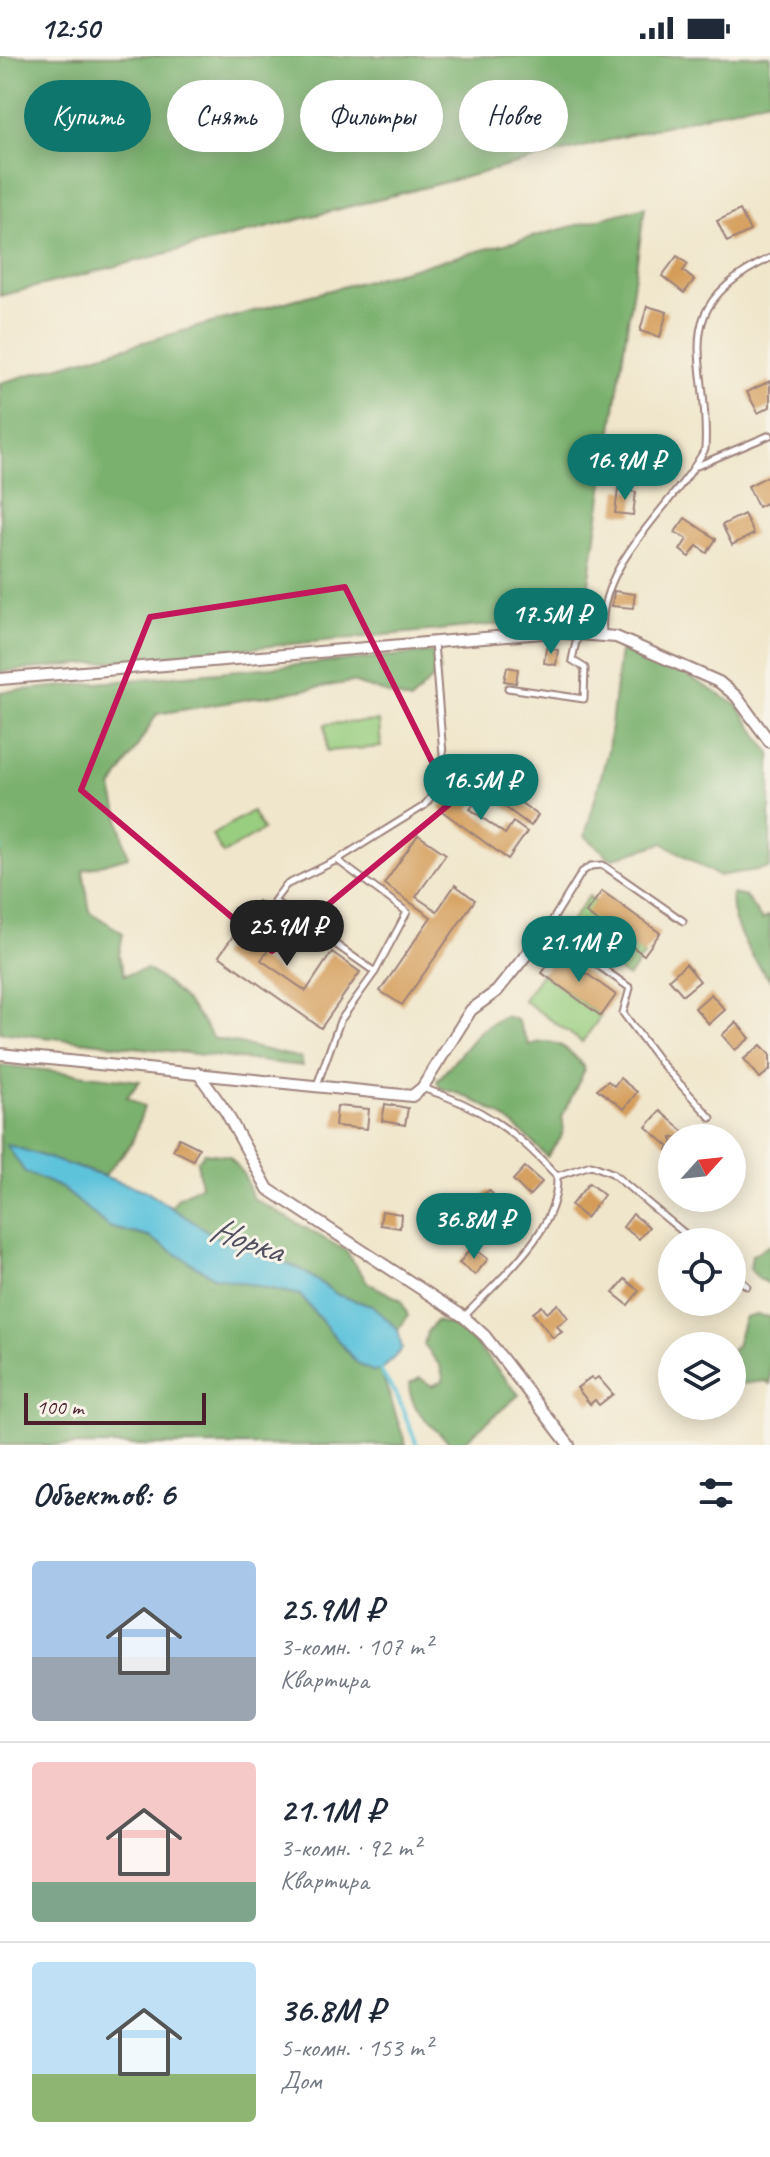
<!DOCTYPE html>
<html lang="ru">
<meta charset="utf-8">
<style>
:root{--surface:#fff;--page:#f6f6f7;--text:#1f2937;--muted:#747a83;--line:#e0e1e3;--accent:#0f766e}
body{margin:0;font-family:Caveat,sans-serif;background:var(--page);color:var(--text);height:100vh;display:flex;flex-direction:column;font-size:30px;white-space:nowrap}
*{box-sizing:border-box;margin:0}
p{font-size:26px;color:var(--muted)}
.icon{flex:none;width:44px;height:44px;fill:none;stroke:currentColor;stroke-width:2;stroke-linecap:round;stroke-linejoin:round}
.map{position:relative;height:1389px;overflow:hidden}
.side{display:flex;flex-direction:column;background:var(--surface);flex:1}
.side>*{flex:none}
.guide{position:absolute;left:24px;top:24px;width:722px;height:72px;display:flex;gap:16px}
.needle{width:52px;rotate:63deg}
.buttons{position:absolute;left:658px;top:1068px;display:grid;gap:16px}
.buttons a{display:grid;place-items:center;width:88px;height:88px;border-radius:50%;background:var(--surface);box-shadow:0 4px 20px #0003;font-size:40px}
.scale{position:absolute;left:24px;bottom:20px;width:182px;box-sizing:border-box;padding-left:8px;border:4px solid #4a1f2b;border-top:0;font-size:22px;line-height:28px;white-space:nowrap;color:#4a1f2b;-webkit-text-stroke:6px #f7f3e8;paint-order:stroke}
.price{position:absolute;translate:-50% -68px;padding:0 18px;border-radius:28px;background:var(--accent);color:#fff;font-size:26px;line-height:52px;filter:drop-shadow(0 2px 4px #0008)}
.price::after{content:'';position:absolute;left:50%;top:48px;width:24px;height:18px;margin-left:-12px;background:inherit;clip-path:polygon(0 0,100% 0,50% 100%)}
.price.on{background:#222;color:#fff}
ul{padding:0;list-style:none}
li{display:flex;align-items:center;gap:24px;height:200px;padding:0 32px}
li+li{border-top:2px solid var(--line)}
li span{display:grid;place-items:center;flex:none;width:224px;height:160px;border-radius:8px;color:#555}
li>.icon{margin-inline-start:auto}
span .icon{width:96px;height:96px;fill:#fffc;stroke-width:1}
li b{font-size:34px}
h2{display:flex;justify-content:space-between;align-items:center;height:96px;padding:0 32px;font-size:34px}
.chip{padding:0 28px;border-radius:36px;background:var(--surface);box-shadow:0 4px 20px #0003;font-size:28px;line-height:72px}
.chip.on{background:var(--accent);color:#fff}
.status{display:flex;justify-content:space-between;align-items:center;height:56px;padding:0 40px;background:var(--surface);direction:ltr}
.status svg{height:22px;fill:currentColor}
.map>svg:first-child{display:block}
</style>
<div class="status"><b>12:50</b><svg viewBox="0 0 49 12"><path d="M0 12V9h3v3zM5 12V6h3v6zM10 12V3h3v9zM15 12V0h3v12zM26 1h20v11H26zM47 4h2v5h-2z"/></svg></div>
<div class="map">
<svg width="770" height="1389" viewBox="0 0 770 1389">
<rect width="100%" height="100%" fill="#f7f3e8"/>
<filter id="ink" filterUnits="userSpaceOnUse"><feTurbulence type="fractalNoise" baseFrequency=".0125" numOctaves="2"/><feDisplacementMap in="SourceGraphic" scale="16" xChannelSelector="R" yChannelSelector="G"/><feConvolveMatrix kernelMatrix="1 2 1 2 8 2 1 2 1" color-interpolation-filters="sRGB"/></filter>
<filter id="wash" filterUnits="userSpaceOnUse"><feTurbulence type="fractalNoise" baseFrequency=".006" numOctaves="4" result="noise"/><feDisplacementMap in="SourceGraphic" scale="32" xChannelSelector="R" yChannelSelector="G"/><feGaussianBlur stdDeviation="1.8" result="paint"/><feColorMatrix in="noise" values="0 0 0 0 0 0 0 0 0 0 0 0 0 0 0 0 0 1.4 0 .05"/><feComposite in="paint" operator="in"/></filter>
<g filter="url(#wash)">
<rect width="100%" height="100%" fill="#f0e6cb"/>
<!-- green -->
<g fill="#99ce80" stroke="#727656" stroke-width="2">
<path d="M379,665L381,691L327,695L325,668Z"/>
<path d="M252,755L263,774L223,798L212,779Z"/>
<path d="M589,840L644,899L628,921L564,875Z"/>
<path d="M542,917L601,960L582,986L523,944Z"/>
</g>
<!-- forest -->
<g fill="#7ab16e" stroke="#62684c" stroke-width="2">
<path d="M0,0H770V43L0,240Z"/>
<path d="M645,151L585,554L575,561L0,616V327L296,243Z"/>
<path d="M620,594L681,616L737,649L770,697V812L718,820L663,787L611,803L585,780L608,694Z"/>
<path d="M435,596L440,615L410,645L352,626L157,658L112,732L128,801L83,814L90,856L123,877L119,899L124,919L147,913C176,932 195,953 213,982L301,1002L303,1010L0,976V636Z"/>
<path d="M732,838L746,841L762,864L770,860V924C753,904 727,864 732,838Z"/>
<path d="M504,960L517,964L529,989C554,980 570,992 585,1013L562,1061C567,1081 557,1085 547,1101C517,1068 484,1043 440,1032L437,1025L481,974Z"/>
<path d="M0,1009L140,1025L127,1041L144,1051L132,1087L104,1120L8,1089L25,1116L62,1132L109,1171L149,1181L214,1221L300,1239L356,1306L372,1315H381L406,1389H0Z"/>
<path d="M204,1097L229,1100L243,1117L253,1142L346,1195L368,1227L401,1244L408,1260L398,1274L374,1251L338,1239L300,1213L223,1185L171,1152L178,1142L201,1130L197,1105Z"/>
<path d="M770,1189V1228L759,1223L750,1213L752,1199Z"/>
<path d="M757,1259L770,1261V1328L766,1325L732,1329V1292L736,1290L744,1262Z"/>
<path d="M436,1265L462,1272L519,1339L460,1389H453C434,1373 409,1354 409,1328L420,1322L432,1330L444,1324L440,1310L424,1289L427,1276Z"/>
</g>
<!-- water -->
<path fill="#5dc3db" stroke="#547183" stroke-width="2" d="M6,1088L144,1134L223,1185L300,1213L338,1239L374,1251L398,1274L402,1293L381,1315H372L356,1306L300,1239L214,1221L149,1181L109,1171L62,1132L25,1116Z"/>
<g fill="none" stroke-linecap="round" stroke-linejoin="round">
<!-- stream -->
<g stroke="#5dc3db" stroke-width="4">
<path d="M0,790V794"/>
<path d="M378,1311L399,1344L417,1389"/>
</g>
</g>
<g id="blocks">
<!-- building -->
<g fill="#d49c59">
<path d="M740,154L750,175L727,186L717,165Z"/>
<path d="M677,200L688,208L683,215L694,224L684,237L662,220Z"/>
<path d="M647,250L667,256L660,281L640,275Z"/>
<path d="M770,325V351L758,357L747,336Z"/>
<path d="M770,419V445L758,451L748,430Z"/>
<path d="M618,433L636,436L633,459L615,457Z"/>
<path d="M744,458L754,478L732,489L722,469Z"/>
<path d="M685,462L716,483L707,497L697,490L689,501L680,494L687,483L675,476Z"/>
<path d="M614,535L635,538L633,552L612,550Z"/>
<path d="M546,592L558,594L556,609L544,607Z"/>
<path d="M507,611L518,613L516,627L504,625Z"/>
<path d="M472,712L538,759L531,770L465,722Z"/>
<path d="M458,727L478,742L470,753L505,778L513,766L527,776L508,803L439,753Z"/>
<path d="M418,779L446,798L416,841L437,855L455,829L475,844L402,949L380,935L431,861L384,828Z"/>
<path d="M602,835L660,877L644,899L586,857Z"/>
<path d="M258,845L288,866L261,904L306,935L332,896L360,916L321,972L219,900Z"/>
<path d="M557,896L616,939L601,960L542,917Z"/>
<path d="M686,908L700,925L683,939L669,923Z"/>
<path d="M711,938L725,954L709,968L695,952Z"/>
<path d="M736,966L750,982L735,994L722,979Z"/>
<path d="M761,989L770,999V1014L760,1022L744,1003Z"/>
<path d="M620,1022L637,1036L624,1053L597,1033L608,1025L614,1030Z"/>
<path d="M385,1048L408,1052L405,1069L382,1065Z"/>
<path d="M337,1050L369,1053L367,1073L335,1070Z"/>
<path d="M660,1055L689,1080L672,1082V1098L667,1094L669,1091L646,1071Z"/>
<path d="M179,1082L199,1092L193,1104L173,1094Z"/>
<path d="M525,1111L542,1126L529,1140L513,1124Z"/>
<path d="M589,1127L604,1139L586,1162L571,1149Z"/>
<path d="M489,1134L504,1151L494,1161L477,1145Z"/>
<path d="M382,1155L401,1158L400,1172L380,1169Z"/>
<path d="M633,1158L649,1171L639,1183L623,1171Z"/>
<path d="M472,1191L488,1203L475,1219L459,1207Z"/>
<path d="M625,1223L639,1235L628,1249L613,1237Z"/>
<path d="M558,1248L568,1262L557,1270L562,1276L553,1282L533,1257L542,1250L547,1257Z"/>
<path d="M591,1321L594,1324L598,1321L613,1338L599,1349L595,1344L590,1348L577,1332Z"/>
</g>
</g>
</g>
<g filter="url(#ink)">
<use href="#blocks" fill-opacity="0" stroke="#9d827b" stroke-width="2"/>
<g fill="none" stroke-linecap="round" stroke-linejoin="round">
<defs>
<g id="service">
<path d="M697,410L770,379"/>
<path d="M603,577C596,507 674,451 705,393C711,304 662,254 770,202"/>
<path d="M508,632L584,643L585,612L572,604L578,577"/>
<path d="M337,804L286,829L274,845L375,916"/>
<path d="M683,865L603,809L591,810L582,816L547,873L630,932L623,957L660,1006L711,1062"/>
<path d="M317,1029L340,965L375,916L407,856L337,804L424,750L445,723L434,587"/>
<path d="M422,1032C481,1050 517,1076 557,1120C559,1177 500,1221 464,1261"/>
<path d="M557,1120L591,1109L612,1117L695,1186"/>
<path d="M732,1217L747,1230"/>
</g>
<g id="minor">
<path d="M0,623L554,576L616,581L719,626L736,640L770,686"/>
<path d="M0,998L412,1040L422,1032L471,954L497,935L547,873"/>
<path d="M198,1017L226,1056L268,1133L464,1261L485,1280L569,1389"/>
</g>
</defs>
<!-- service casing -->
<use href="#service" stroke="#9d827b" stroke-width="9"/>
<!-- minor casing -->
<use href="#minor" stroke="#9d827b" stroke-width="14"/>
<!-- service -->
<use href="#service" stroke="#fff" stroke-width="5"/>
<!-- minor -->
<use href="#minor" stroke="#fff" stroke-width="10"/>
</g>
</g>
<!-- marked area -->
<path fill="none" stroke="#c2185b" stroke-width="6" stroke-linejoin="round" d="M345,531L452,746L272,895L81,734L150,561Z"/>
<g text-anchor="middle" stroke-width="6" stroke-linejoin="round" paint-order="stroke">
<!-- water labels -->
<g font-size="36" font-style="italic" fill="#505060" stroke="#f7f3e8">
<text transform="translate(247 1182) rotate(19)" y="13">Норка</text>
</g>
</g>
</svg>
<div class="buttons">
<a><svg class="needle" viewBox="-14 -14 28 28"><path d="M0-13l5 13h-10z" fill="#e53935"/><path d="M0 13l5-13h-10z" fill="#747a83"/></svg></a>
<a><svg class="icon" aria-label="locate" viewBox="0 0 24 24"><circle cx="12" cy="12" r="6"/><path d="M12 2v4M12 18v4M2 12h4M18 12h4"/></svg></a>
<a><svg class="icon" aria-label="layers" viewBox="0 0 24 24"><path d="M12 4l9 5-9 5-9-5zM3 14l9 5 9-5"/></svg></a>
</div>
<div class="scale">100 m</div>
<b class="price" style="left:625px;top:446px">16.9M ₽</b>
<b class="price" style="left:551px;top:600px">17.5M ₽</b>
<b class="price" style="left:481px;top:766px">16.5M ₽</b>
<b class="price on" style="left:287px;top:912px">25.9M ₽</b>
<b class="price" style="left:579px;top:928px">21.1M ₽</b>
<b class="price" style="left:474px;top:1205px">36.8M ₽</b>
<div class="guide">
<a class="chip on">Купить</a>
<a class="chip">Снять</a>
<a class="chip">Фильтры</a>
<a class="chip">Новое</a>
</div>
</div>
<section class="side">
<h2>Объектов: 6<svg class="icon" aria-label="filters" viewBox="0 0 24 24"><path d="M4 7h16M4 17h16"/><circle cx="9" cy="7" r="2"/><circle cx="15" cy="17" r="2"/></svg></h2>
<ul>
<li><span style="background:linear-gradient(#a9c7e8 60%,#9aa5b1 0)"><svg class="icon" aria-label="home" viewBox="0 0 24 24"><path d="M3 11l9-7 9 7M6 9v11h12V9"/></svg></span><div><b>25.9M ₽</b><p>3-комн. · 107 m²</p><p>Квартира</p></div></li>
<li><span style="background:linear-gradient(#f6c9c9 75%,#7fa58c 0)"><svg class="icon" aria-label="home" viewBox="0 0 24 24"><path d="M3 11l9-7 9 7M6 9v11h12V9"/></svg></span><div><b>21.1M ₽</b><p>3-комн. · 92 m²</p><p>Квартира</p></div></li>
<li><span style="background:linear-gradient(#bfe0f5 70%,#8fb573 0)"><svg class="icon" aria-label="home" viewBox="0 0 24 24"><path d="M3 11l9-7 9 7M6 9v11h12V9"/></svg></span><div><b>36.8M ₽</b><p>5-комн. · 153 m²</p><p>Дом</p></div></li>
</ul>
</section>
